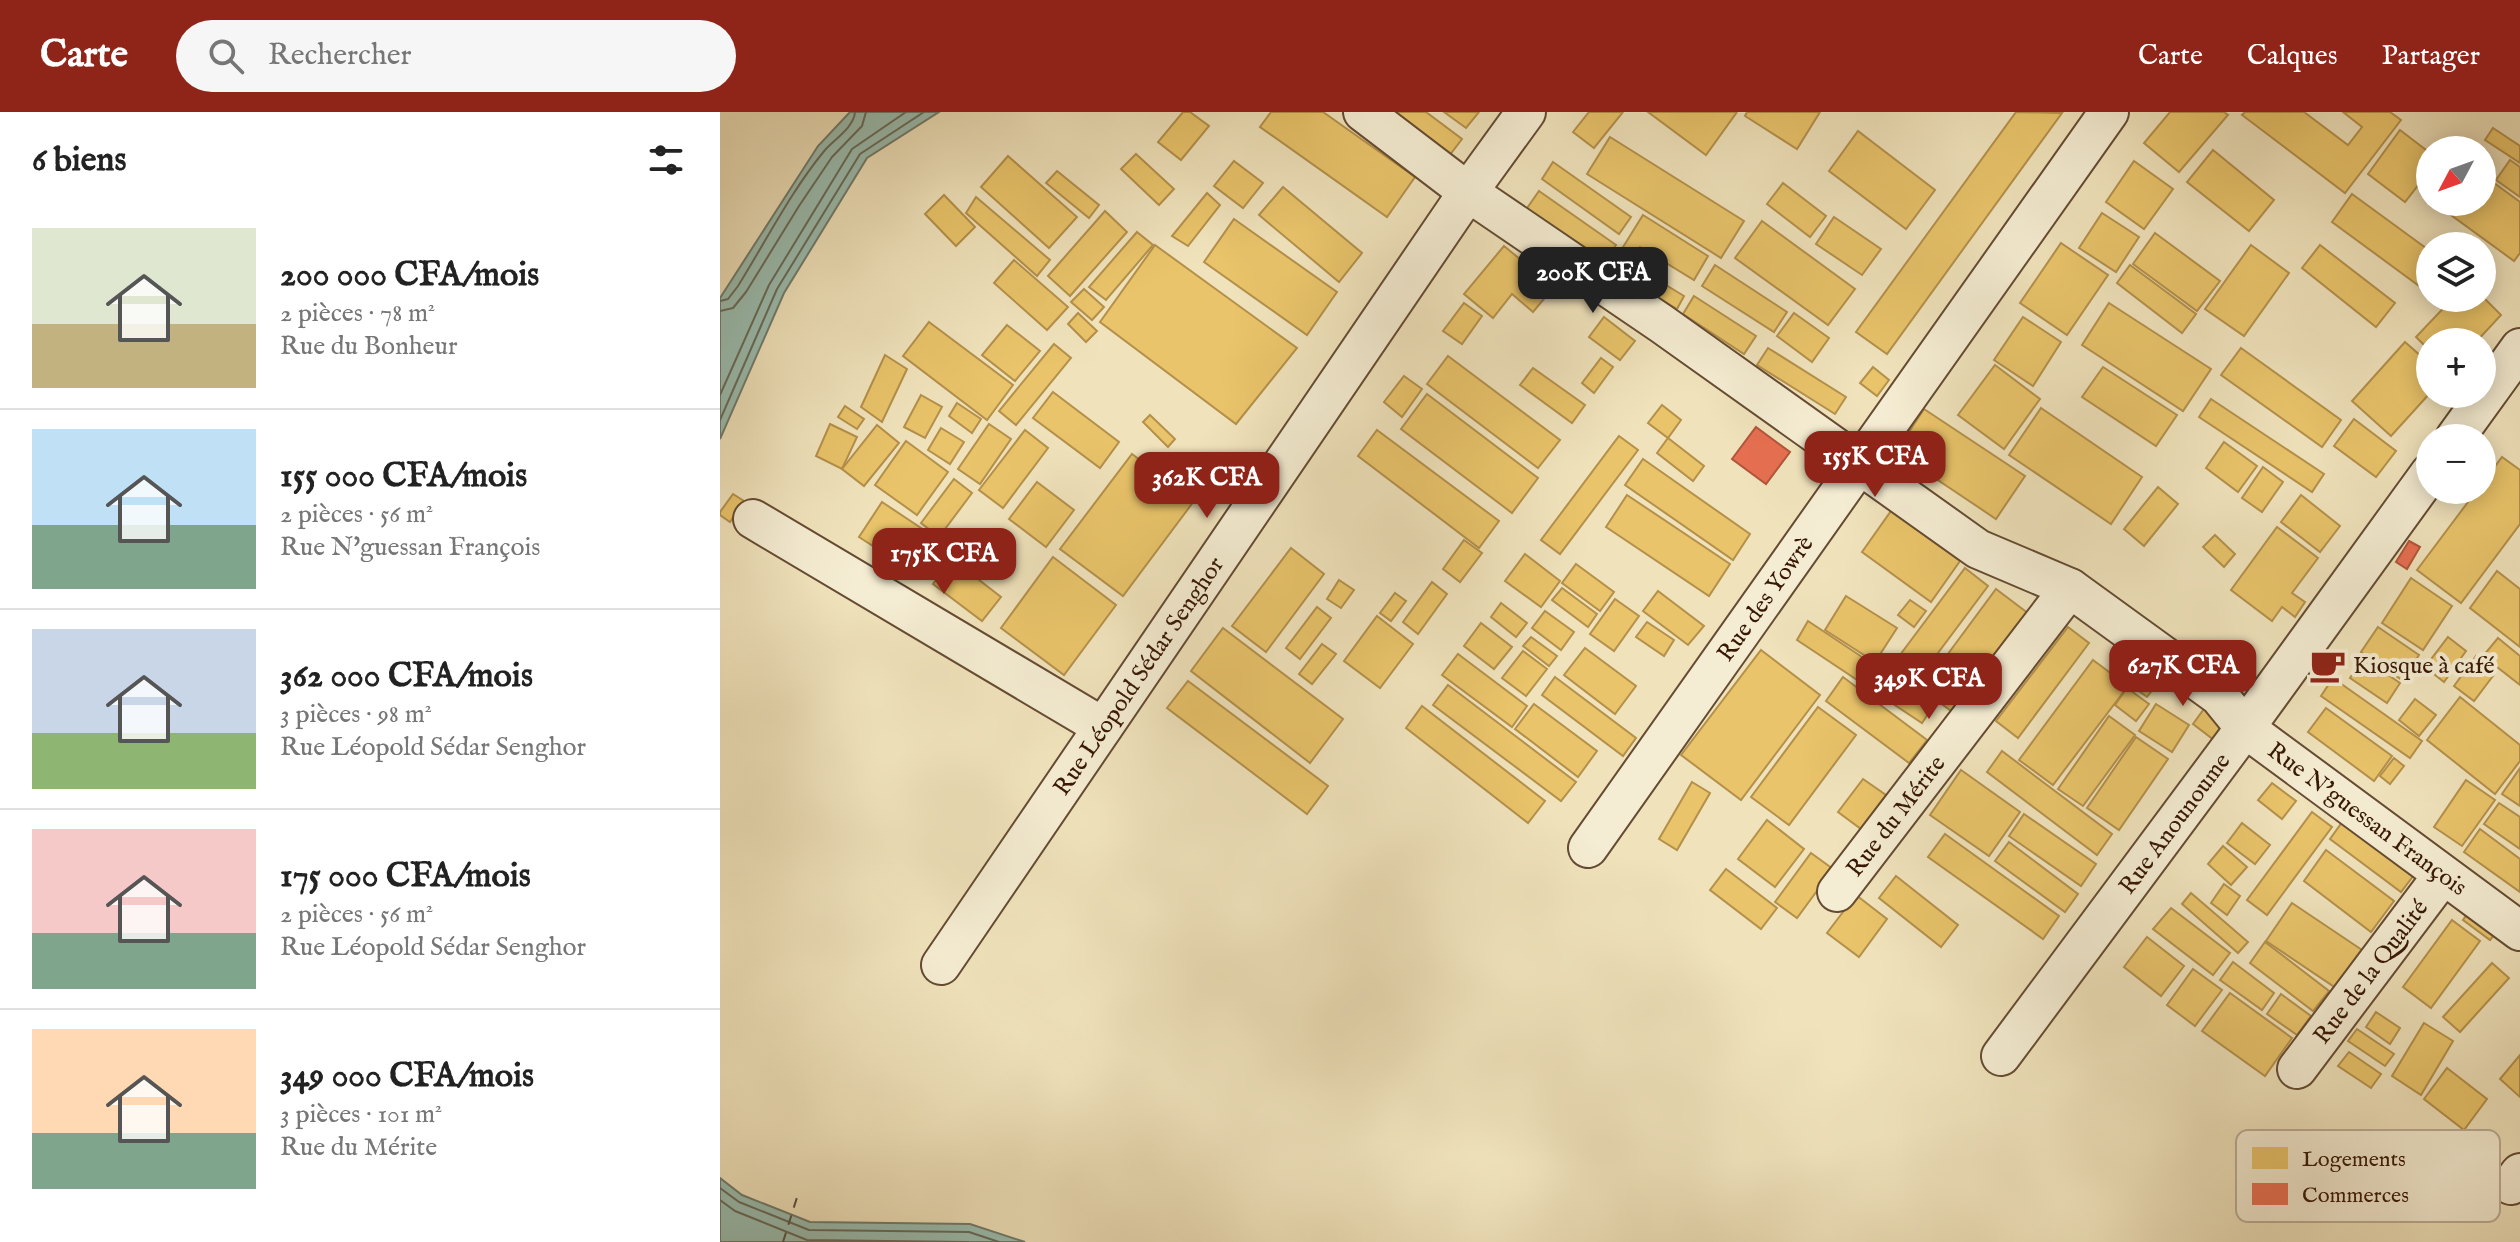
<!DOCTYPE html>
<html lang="fr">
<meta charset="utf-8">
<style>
:root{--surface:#fff;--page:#f6f6f6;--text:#222;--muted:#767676;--line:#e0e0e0;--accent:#8f2418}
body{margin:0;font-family:"IM FELL English",serif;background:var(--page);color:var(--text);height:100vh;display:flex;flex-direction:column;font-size:30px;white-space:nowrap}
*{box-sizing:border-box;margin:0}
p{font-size:26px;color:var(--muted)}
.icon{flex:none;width:44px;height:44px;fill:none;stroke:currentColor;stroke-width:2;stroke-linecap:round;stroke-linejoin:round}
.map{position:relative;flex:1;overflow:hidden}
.details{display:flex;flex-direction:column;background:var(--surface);width:720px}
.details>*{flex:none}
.needle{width:52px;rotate:229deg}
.buttons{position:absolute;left:1696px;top:24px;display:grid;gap:16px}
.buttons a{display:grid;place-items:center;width:80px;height:80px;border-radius:50%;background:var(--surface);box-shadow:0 4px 20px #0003;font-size:40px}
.price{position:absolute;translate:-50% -68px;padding:0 18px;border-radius:16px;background:var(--accent);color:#fff;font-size:26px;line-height:52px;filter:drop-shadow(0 2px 4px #0008)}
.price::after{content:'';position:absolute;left:50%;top:48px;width:24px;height:18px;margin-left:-12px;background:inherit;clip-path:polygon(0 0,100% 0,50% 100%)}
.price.current{background:#222;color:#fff}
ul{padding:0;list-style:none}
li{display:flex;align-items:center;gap:24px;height:200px;padding:0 32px}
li+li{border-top:2px solid var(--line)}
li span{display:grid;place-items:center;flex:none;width:224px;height:160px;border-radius:0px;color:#555}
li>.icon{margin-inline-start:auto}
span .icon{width:96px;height:96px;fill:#fffc;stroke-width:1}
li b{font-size:34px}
h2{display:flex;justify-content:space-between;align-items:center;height:96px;padding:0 32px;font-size:34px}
header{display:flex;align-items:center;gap:48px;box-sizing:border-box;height:112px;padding:0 40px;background:var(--accent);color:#fff}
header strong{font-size:38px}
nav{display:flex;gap:44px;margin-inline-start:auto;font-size:28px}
.search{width:560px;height:72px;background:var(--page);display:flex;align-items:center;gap:20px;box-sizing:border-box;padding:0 28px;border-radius:44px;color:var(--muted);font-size:30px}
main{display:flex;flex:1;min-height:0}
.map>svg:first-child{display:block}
</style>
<header>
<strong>Carte</strong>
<div class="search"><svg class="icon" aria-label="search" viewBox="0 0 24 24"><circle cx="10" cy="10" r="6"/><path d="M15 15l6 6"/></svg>Rechercher</div>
<nav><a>Carte</a><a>Calques</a><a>Partager</a></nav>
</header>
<main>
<section class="details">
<h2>6 biens<svg class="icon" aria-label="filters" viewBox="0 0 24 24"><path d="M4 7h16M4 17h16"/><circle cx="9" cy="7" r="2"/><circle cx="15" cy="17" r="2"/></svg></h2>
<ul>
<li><span style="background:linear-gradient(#dfe7d0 60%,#c2b280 0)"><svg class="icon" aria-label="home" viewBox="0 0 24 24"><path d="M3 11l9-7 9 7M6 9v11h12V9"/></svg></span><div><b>200 000 CFA/mois</b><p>2 pièces · 78 m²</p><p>Rue du Bonheur</p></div></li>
<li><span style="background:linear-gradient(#bfe0f5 60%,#7fa58c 0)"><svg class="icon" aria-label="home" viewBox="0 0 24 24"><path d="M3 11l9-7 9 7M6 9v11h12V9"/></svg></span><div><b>155 000 CFA/mois</b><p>2 pièces · 56 m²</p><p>Rue N'guessan François</p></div></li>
<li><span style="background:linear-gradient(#c9d6e8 65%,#8fb573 0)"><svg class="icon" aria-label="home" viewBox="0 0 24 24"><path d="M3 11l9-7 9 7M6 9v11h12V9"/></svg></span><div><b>362 000 CFA/mois</b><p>3 pièces · 98 m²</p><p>Rue Léopold Sédar Senghor</p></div></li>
<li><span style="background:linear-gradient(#f6c9c9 65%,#7fa58c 0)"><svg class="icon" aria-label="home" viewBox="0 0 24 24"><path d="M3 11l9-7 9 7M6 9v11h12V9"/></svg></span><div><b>175 000 CFA/mois</b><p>2 pièces · 56 m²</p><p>Rue Léopold Sédar Senghor</p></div></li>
<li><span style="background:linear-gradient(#ffd9b3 65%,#7fa58c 0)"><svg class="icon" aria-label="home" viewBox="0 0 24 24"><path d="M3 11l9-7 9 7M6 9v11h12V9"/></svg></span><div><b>349 000 CFA/mois</b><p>3 pièces · 101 m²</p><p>Rue du Mérite</p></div></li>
</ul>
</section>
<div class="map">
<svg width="1800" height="1130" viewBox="0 0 1800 1130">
<rect width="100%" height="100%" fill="#f0e3bc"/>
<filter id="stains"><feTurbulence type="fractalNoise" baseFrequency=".0025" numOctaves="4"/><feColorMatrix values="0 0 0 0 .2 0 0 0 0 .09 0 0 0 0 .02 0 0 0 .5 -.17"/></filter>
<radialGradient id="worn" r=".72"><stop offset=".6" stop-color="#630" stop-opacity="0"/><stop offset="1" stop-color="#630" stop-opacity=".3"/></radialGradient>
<!-- water -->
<g fill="#9abeb1" stroke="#727c6c" stroke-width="2">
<path d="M130,0H219L147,46L64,181L0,327V186L98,34Z"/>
<path d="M0,1066L22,1083L90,1110L250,1112L305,1130H0Z"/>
</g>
<!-- homes -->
<g fill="#e9c46a" stroke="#b4904b" stroke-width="2">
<path d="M463,0H470L489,14L461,48L438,30Z"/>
<path d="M551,0H603L695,65L667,105L540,15Z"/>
<path d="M662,0H706L742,27L726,48Z"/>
<path d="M724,0H759L746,16Z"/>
<path d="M869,0H903L874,36L853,20Z"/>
<path d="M928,0H1017L986,43Z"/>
<path d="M1027,0H1100L1077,37L1025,4Z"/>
<path d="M1296,0L1342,1L1167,242L1136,220Z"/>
<path d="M1450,0H1504L1508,3L1459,60L1424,31Z"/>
<path d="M1525,0H1584L1628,33L1642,15L1623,0H1670L1681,8L1625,81L1522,3Z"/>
<path d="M1773,16L1800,34V51L1765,28Z"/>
<path d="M1680,18L1710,41V58L1685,90L1648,62Z"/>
<path d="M1138,19L1215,78L1186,117L1109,59Z"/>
<path d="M890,25L1024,109L1001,146L867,62Z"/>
<path d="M1493,38L1554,88L1529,119L1467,70Z"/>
<path d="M416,42L454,77L439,93L401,57Z"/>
<path d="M288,44L357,105L329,136L261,75Z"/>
<path d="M1790,48L1800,55V85L1776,68Z"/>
<path d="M514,49L543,71L523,96L494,74Z"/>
<path d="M1414,49L1453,77L1424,117L1386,90Z"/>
<path d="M833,50L911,105L899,122L822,67Z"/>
<path d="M337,59L379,93L369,106L326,71Z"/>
<path d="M1762,62L1800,90V141L1794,149L1713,90H1762Z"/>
<path d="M1063,71L1106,104L1090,125L1047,92Z"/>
<path d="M563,75L642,141L619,170L539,103Z"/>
<path d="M819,79L896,133L879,157L803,102Z"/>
<path d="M487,81L500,93L468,134L452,124Z"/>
<path d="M1632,82L1710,139V182L1612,110Z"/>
<path d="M224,83L255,115L236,134L205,102Z"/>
<path d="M256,85L330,148L317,164L246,101Z"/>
<path d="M385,99L407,120L350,184L328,164Z"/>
<path d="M1382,101L1419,125L1396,160L1359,136Z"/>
<path d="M923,103L988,144L974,168L920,135L910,151L964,184L957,197L890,156Z"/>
<path d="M1114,105L1161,137L1142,163L1096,132Z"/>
<path d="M514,107L617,180L587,223L484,150Z"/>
<path d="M1042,109L1135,177L1108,213L1015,146Z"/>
<path d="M417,120L433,133L386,188L369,175Z"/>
<path d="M1435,121L1500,169L1477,199L1413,152Z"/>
<path d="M1341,131L1388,163L1347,223L1300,191Z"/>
<path d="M435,133L577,236L516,312L380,210Z"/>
<path d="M1531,133L1569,161L1524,224L1485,197Z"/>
<path d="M1600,133L1675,191L1656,215L1582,156Z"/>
<path d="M784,134L834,175L813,200L792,182L773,206L744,182Z"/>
<path d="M294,148L348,195L327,218L274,171Z"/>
<path d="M995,153L1067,200L1054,220L982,174Z"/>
<path d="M1410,153L1476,202L1462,221L1397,171Z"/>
<path d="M364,177L384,195L372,208L351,190Z"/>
<path d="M974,184L1036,224L1024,242L963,202Z"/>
<path d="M1762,184L1781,203L1756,230H1710V239L1696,225L1733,186H1762Z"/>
<path d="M744,191L762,204L742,232L723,219Z"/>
<path d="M1389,191L1491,257L1463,299L1362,233Z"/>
<path d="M358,201L377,219L366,230L348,212Z"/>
<path d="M1074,201L1109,226L1092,250L1057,224Z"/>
<path d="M884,205L915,229L900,248L869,225Z"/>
<path d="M1303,205L1341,230L1313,274L1274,248Z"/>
<path d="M209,210L293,273L267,308L183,244Z"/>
<path d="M287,213L320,239L295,269L262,243Z"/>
<path d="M1685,230L1710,252V281L1671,324L1632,289Z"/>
<path d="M334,232L351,246L296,313L279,299Z"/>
<path d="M1048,236L1126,285L1115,302L1037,253Z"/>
<path d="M1521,236L1621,308L1602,335L1501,263Z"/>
<path d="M165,243L187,257L162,310L141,295Z"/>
<path d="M728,244L840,328L818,356L707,272Z"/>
<path d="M881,246L893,255L874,281L862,271Z"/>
<path d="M1275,253L1320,287L1284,337L1238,303Z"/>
<path d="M1153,255L1169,268L1157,284L1140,271Z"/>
<path d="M1383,255L1457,303L1436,334L1362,285Z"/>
<path d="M813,256L865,293L852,311L800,273Z"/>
<path d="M684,264L702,277L682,305L664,290Z"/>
<path d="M333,280L399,330L380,356L313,306Z"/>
<path d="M707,282L818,366L792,401L681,317Z"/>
<path d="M201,283L222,295L205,326L184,315Z"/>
<path d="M1491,287L1604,362L1592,380L1479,305Z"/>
<path d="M237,291L261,307L252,321L229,304Z"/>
<path d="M942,293L961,308L948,326L928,311Z"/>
<path d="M125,294L144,307L137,317L118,305Z"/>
<path d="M1321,296L1422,365L1391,412L1289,343Z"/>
<path d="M1204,297L1305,364L1276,407L1176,340Z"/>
<path d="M430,303L455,327L448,335L423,310Z"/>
<path d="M1634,307L1676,339L1656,365L1614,334Z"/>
<path d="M110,312L137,325L122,357L96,344Z"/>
<path d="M269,312L291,327L260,372L238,357Z"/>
<path d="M157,313L179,331L144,374L122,357Z"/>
<path d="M221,316L244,330L230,352L208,338Z"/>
<path d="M305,318L328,336L283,396L259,378Z"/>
<path d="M657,318L779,409L759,436L638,344Z"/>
<path d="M899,324L918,338L840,442L821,428Z"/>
<path d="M948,326L984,354L973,369L937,341Z"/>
<path d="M186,329L228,360L197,403L155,373Z"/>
<path d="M1504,330L1537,354L1518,380L1486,356Z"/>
<path d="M412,342L474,389L403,484L340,437Z"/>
<path d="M1782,345L1800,358V412L1741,491L1697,458L1757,378H1762V372Z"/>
<path d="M923,347L1030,422L1013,448L905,373Z"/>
<path d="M1543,355L1563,370L1542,400L1522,386Z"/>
<path d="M234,367L252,381L219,425L201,411Z"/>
<path d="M317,370L354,398L326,435L289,407Z"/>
<path d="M1438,375L1458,392L1424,434L1404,417Z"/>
<path d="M13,382L24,389L10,410L0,403V400Z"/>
<path d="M907,383L1010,452L989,484L886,415Z"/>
<path d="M1581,383L1620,414L1600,440L1561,410Z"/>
<path d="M162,390L213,424L190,458L139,425Z"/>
<path d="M1171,399L1240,449L1211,490L1142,440Z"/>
<path d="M1557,415L1598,446L1572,481L1585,490L1575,505L1562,495L1552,509L1511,478Z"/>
<path d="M1495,423L1515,442L1504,455L1483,435Z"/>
<path d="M744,428L762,441L740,470L723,457Z"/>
<path d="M571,436L604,462L546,540L512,514Z"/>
<path d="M805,442L840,469L821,495L785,469Z"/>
<path d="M333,445L396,493L344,563L281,516Z"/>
<path d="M232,447L281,485L262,509L213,472Z"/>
<path d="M856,452L894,480L880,499L842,471Z"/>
<path d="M1245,456L1268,474L1200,565L1177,547Z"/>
<path d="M1777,459L1800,477V535L1750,496Z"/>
<path d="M1691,466L1732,494L1703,538L1662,511Z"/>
<path d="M619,468L634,478L621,496L607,487Z"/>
<path d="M712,470L727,482L698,522L683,510Z"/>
<path d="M842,476L877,502L868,515L832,488Z"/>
<path d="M1276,477L1309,502L1235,602L1202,577Z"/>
<path d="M938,479L984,514L968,533L923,499Z"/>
<path d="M675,481L686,489L671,509L660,501Z"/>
<path d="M1126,484L1177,516L1155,550L1105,518Z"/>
<path d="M895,487L919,504L894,539L870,522Z"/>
<path d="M1190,488L1206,499L1194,515L1178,503Z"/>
<path d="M781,491L807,511L796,525L771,505Z"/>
<path d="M597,495L611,506L580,547L566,536Z"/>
<path d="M825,499L854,520L841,538L812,516Z"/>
<path d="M657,504L693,532L660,576L624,549Z"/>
<path d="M1088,509L1214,593L1202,611L1077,528Z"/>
<path d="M927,510L954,528L944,544L916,525Z"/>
<path d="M761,511L792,535L774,557L744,534Z"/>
<path d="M1348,515L1369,531L1298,626L1276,609Z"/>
<path d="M1658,515L1699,543L1682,568L1641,540Z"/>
<path d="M503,516L623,607L590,651L471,559Z"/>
<path d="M811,525L837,544L829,554L803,534Z"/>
<path d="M1728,525L1746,539L1724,570L1705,555Z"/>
<path d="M1778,526L1800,544V573L1763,544Z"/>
<path d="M602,532L616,542L592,572L579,562Z"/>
<path d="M865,536L916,574L895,602L844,563Z"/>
<path d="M1041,538L1100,583L1021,688L961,643Z"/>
<path d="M803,539L827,557L806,584L782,566Z"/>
<path d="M1422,539L1448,558L1427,585L1402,567Z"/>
<path d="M738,542L807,594L792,615L722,563Z"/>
<path d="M1756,544L1776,560L1754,589L1734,574Z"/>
<path d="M1643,546L1680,571L1667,591L1630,566Z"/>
<path d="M1373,548L1408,574L1333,673L1299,648Z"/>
<path d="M835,565L916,626L903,644L822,583Z"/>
<path d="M1123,565L1207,628L1189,651L1106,589Z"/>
<path d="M1613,566L1702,629L1690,646L1601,584Z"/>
<path d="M468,569L608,674L587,702L447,596Z"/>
<path d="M728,573L856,670L841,689L713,593Z"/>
<path d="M1407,576L1429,592L1416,609L1395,593Z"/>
<path d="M1740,585L1800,633V649L1775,682L1707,628Z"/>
<path d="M1695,587L1716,603L1699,624L1679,608Z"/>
<path d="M1489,590L1510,606L1494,628L1473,612Z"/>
<path d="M814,592L877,639L858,665L795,617Z"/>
<path d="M1436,592L1469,613L1452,640L1419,619Z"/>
<path d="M702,594L825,689L808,711L686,616Z"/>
<path d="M1098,595L1136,623L1069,713L1031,685Z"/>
<path d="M1606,596L1672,644L1654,669L1588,620Z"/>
<path d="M1389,604L1415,623L1363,694L1338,677Z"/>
<path d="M1416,625L1448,647L1399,718L1367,696Z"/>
<path d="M1282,639L1392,722L1377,743L1267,660Z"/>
<path d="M1674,646L1684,654L1670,672L1660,664Z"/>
<path d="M1800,656V694L1782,682Z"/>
<path d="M1241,658L1300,700L1269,744L1210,703Z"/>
<path d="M1143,667L1166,683L1141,717L1118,700Z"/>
<path d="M1746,668L1775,688L1742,734L1714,715Z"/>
<path d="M972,670L990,681L957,738L939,727Z"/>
<path d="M1552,671L1576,689L1562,707L1538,688Z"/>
<path d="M1779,691L1800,705V737L1764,712Z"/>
<path d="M1592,700L1612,715L1547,803L1527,788Z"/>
<path d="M1304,702L1376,752L1361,774L1289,724Z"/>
<path d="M1047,708L1084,737L1055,775L1018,747Z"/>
<path d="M1623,709L1694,763L1681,780L1610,727Z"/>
<path d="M1522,711L1550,733L1535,752L1507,731Z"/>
<path d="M1760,717L1800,747V780L1744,740Z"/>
<path d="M1225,722L1339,804L1323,827L1208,745Z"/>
<path d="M1289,730L1358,782L1345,800L1275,749Z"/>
<path d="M1503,734L1527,755L1511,773L1488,752Z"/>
<path d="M1606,738L1674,789L1651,820L1584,769Z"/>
<path d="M1091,741L1113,757L1077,806L1055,790Z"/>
<path d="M1006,757L1057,796L1041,817L990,778Z"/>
<path d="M1176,764L1238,813L1221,835L1159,786Z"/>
<path d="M1504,772L1520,784L1507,803L1491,791Z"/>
<path d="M1471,781L1528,830L1518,841L1462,792Z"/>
<path d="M1136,783L1167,807L1139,845L1107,821Z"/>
<path d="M1572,791L1642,838L1616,876L1546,829Z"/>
<path d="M1451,796L1510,841L1493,863L1433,817Z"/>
<path d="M1750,798L1778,818L1770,828L1743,808Z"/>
<path d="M1732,808L1760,829L1711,896L1683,875Z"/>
<path d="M1427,825L1464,854L1441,884L1404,855Z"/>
<path d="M1545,830L1609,879L1593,899L1530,851Z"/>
<path d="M1513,850L1554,881L1542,898L1500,868Z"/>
<path d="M1772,851L1789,866L1740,920L1723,905Z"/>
<path d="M1473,857L1502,878L1475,914L1447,893Z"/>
<path d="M1510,881L1572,926L1545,964L1482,919Z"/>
<path d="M1561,882L1591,904L1577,923L1547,902Z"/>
<path d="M1656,900L1680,916L1670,932L1646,915Z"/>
<path d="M1704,911L1733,929L1701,983L1672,964Z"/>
<path d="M1637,917L1674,942L1665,954L1628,929Z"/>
<path d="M1629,940L1661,962L1651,976L1618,954Z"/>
<path d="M1800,943V985L1780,967Z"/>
<path d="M1727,956L1767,987L1744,1018L1704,987Z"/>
</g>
<!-- shops -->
<g fill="#e76f51" stroke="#b2553a" stroke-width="2">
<path d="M1036,315L1070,340L1046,372L1012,347Z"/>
<path d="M1689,429L1700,435L1687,457L1676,450Z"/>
</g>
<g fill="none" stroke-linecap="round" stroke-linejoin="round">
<!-- shore -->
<g stroke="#686b5a" stroke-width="2">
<path d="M0,189L8,187L18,174C46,129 71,79 105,38C115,27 134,15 135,0"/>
<path d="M0,199L13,196L26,180L79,94L112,45L142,14L146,0"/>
<path d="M0,283L49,173L132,37L186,0"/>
<path d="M0,308L57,177L140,42L204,0"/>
<path d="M0,1076L19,1090L89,1118L249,1120L279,1130"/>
<path d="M0,1088L15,1099L87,1128L248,1130"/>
</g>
<!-- ferry -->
<path stroke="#5a5241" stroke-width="2" stroke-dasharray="10 8" stroke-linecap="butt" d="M63,1130L79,1079"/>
<defs>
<g id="street">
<path id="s1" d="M643,0L748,80L942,212L1258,437L1350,476L1499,584L1525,616L1800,819"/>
<path d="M1735,326L1800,236"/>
<path d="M33,407L383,615"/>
<path id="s2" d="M868,736L1389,0"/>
<path id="s3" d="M1117,780L1350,476"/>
<path id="s4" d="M221,853L748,80L806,0"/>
<path id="s5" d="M1281,944L1525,616L1710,361"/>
<path id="s6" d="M1577,957L1723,763"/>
<path d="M1791,1073L1800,1061"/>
</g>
</defs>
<!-- street casing -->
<use href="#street" stroke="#654b32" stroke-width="42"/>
<!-- street -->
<use href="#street" stroke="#f5edd3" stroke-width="38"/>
</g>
<!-- icons -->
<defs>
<symbol id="cafe-bare" viewBox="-9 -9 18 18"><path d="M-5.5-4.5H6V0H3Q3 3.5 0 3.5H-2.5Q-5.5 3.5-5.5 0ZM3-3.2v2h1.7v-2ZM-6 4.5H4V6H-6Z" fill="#8f2418" stroke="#f5edd3" stroke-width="2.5" paint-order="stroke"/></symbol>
</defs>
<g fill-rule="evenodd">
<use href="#cafe-bare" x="1582" y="528" width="51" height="51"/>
</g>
<g text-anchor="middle" stroke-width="8" stroke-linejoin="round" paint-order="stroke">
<!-- street labels -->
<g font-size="24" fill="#371804" stroke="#f5edd3">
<text dy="8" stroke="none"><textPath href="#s2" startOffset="306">Rue des Yowrè</textPath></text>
<text dy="8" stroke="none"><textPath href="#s4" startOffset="350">Rue Léopold Sédar Senghor</textPath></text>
<text dy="8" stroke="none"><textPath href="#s3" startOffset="96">Rue du Mérite</textPath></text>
<text dy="8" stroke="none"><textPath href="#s1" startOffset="1232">Rue N'guessan François</textPath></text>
<text dy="8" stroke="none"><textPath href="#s5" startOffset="290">Rue Anounoume</textPath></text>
<text dy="8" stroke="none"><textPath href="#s6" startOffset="122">Rue de la Qualité</textPath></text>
</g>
<!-- poi labels -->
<g font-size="24" fill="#371804" stroke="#f5edd3" text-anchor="start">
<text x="1633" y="561">Kiosque à café</text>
</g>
</g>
<!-- legend -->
<rect x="1516" y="1018" width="264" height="92" rx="12" fill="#f5edd3" stroke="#bcad95" stroke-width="2"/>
<rect x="1532" y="1035" width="36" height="22" fill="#e9c46a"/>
<rect x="1532" y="1071" width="36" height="22" fill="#e76f51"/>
<g font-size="22" fill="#371804">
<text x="1582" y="1054">Logements</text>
<text x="1582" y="1090">Commerces</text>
</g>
<rect width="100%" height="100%" filter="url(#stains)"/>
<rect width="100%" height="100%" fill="url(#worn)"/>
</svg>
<div class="buttons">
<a><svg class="needle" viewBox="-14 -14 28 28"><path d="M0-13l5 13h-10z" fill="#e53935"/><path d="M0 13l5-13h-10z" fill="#767676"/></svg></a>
<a><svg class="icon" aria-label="layers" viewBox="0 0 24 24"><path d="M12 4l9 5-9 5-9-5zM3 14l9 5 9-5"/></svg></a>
<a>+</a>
<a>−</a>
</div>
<b class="price current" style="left:873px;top:203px">200K CFA</b>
<b class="price" style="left:1155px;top:387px">155K CFA</b>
<b class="price" style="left:487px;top:408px">362K CFA</b>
<b class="price" style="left:224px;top:484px">175K CFA</b>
<b class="price" style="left:1463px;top:596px">627K CFA</b>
<b class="price" style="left:1209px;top:609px">349K CFA</b>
</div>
</main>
